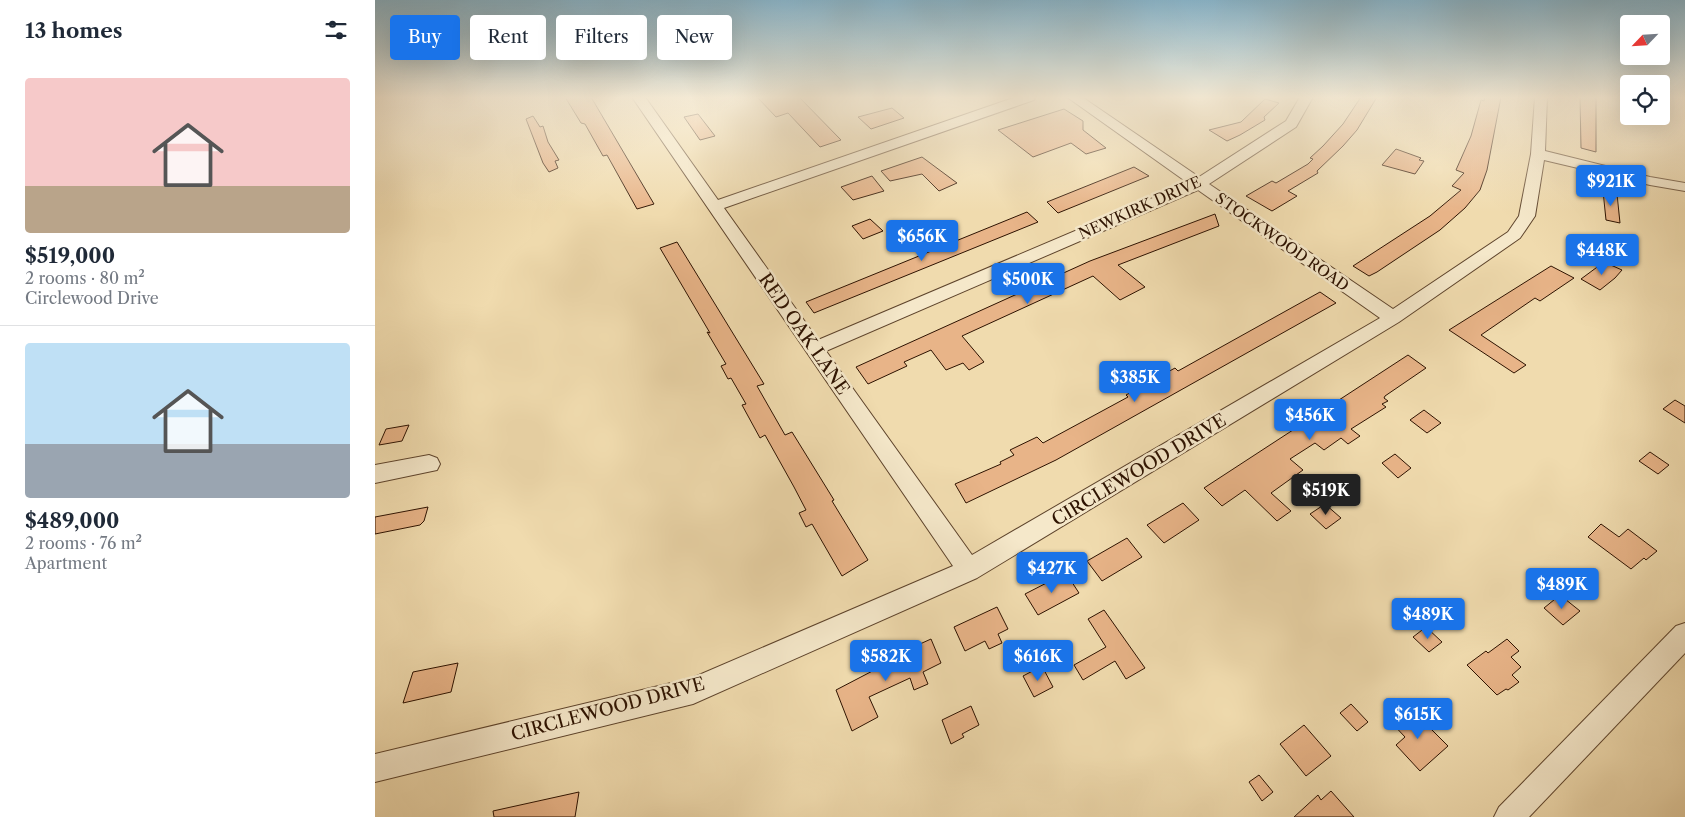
<!DOCTYPE html>
<meta charset="utf-8">
<style>
:root{--surface:#fff;--page:#f6f6f7;--text:#1f2937;--muted:#747a83;--line:#e0e1e3;--accent:#1a73e8}
body{margin:0;font-family:"Libre Caslon Text",serif;background:var(--page);color:var(--text);height:100vh;display:flex;flex-direction:column;font-size:19px;white-space:nowrap}
*{box-sizing:border-box;margin:0}
p{font-size:16px;color:var(--muted)}
.icon{flex:none;width:28px;height:28px;fill:none;stroke:currentColor;stroke-width:2;stroke-linecap:round;stroke-linejoin:round}
.map{position:relative;flex:1;overflow:hidden}
.drawer{display:flex;flex-direction:column;background:var(--surface);width:375px}
.drawer>*{flex:none}
.top-card{position:absolute;left:15px;top:15px;width:475px;height:45px;display:flex;gap:10px}
.needle{width:32px;rotate:245deg}
.buttons{position:absolute;left:1245px;top:15px;display:grid;gap:10px}
.buttons a{display:grid;place-items:center;width:50px;height:50px;border-radius:5px;background:var(--surface);box-shadow:0 5px 20px #0002;font-size:25px}
.price{position:absolute;translate:-50% -42px;padding:0 11px;border-radius:5px;background:var(--accent);color:#fff;font-size:16px;line-height:32px;filter:drop-shadow(0 1px 2px #0008)}
.price::after{content:'';position:absolute;left:50%;top:30px;width:15px;height:11px;margin-left:-8px;background:inherit;clip-path:polygon(0 0,100% 0,50% 100%)}
.price.selected{background:#222;color:#fff}
ul{padding:0;list-style:none}
li{display:grid;align-content:center;gap:10px;height:265px;padding:0 25px}
li+li{border-top:1px solid var(--line)}
li span{display:grid;place-items:center;height:155px;border-radius:5px;color:#555}
li>.icon{margin-inline-start:auto}
span .icon{width:90px;height:90px;fill:#fffc;stroke-width:1}
li b{font-size:21px}
h2{display:flex;justify-content:space-between;align-items:center;height:60px;padding:0 25px;font-size:21px}
.tag{padding:0 18px;border-radius:5px;background:var(--surface);box-shadow:0 5px 20px #0002;font-size:18px;line-height:45px}
.tag.selected{background:var(--accent);color:#fff}
main{display:flex;flex:1;min-height:0}
.map>svg:first-child{display:block}
</style>
<main>
<section class="drawer">
<h2>13 homes<svg class="icon" aria-label="filters" viewBox="0 0 24 24"><path d="M4 7h16M4 17h16"/><circle cx="9" cy="7" r="2"/><circle cx="15" cy="17" r="2"/></svg></h2>
<ul>
<li><span style="background:linear-gradient(#f6c9c9 70%,#b9a48a 0)"><svg class="icon" aria-label="home" viewBox="0 0 24 24"><path d="M3 11l9-7 9 7M6 9v11h12V9"/></svg></span><div><b>$519,000</b><p>2 rooms · 80 m²</p><p>Circlewood Drive</p></div></li>
<li><span style="background:linear-gradient(#bfe0f5 65%,#9aa5b1 0)"><svg class="icon" aria-label="home" viewBox="0 0 24 24"><path d="M3 11l9-7 9 7M6 9v11h12V9"/></svg></span><div><b>$489,000</b><p>2 rooms · 76 m²</p><p>Apartment</p></div></li>
</ul>
</section>
<div class="map">
<svg width="1310" height="817" viewBox="0 0 1310 817">
<rect width="100%" height="100%" fill="#f0dbae"/>
<filter id="stains"><feTurbulence type="fractalNoise" baseFrequency=".004" numOctaves="4"/><feColorMatrix values="0 0 0 0 .2 0 0 0 0 .09 0 0 0 0 .02 0 0 0 .5 -.17"/></filter>
<radialGradient id="worn" r=".72"><stop offset=".6" stop-color="#630" stop-opacity="0"/><stop offset="1" stop-color="#630" stop-opacity=".3"/></radialGradient>
<!-- building -->
<g fill="#e8b488" stroke="#2d1200">
<path d="M190,97H216L279,204L262,209L232,155L228,156L210,124L206,123Z"/>
<path d="M382,97H424L466,140L445,147L413,113L401,117Z"/>
<path d="M986,97H1002L982,130L968,146L942,171L943,173L913,191L922,196L897,211L871,196L897,181L901,183L933,164L938,159L935,158L948,146L968,124Z"/>
<path d="M1110,97H1126L1112,170L1105,190L1090,208L1065,230L1002,272L994,276L978,266L1055,216L1086,190L1077,186L1089,173L1081,170L1096,136L1106,100L1109,101Z"/>
<path d="M1205,97H1221V152L1206,148Z"/>
<path d="M890,99L904,103L889,117L890,120L865,135L852,141L834,130L866,122Z"/>
<path d="M517,108L529,118L496,129L483,117Z"/>
<path d="M689,109L708,121V130L731,148L711,154L696,143L658,157L623,130Z"/>
<path d="M323,114L340,136L325,140L309,117Z"/>
<path d="M158,116L165,127L168,126L173,142L184,160L180,161L183,168L174,172L168,163L151,119Z"/>
<path d="M1021,149L1046,158L1044,160L1049,161L1040,174L1007,165Z"/>
<path d="M547,157L582,183L564,191L547,174L515,181L506,171Z"/>
<path d="M759,167L774,176L683,213L672,202Z"/>
<path d="M497,176L509,191L478,200L466,187Z"/>
<path d="M1228,191L1242,194L1245,223L1231,220Z"/>
<path d="M652,212L663,222L439,313L431,302Z"/>
<path d="M840,214L844,226L743,265L770,287L745,300L718,276L587,336L609,362L594,370L588,363L571,370L556,350L529,362L532,366L493,384L481,367L715,261Z"/>
<path d="M495,219L508,231L488,239L477,226Z"/>
<path d="M1210,236L1228,242L1219,257L1200,250Z"/>
<path d="M302,242L389,384L382,386L410,435L417,432L459,500L457,501L493,560L467,576L437,524L431,527L424,513L431,510L419,487L390,435L385,438L367,405L371,404L356,378L353,379L346,366L351,364L332,332L335,333L285,248Z"/>
<path d="M1229,262L1247,270L1240,278L1225,290L1206,279Z"/>
<path d="M1176,266L1199,278L1165,301L1160,298L1106,335L1151,365L1139,373L1074,330Z"/>
<path d="M945,292L961,303L681,460L591,503L580,484L626,464L625,462L639,455L635,450L662,437L668,443L753,397L751,395L800,368L803,371Z"/>
<path d="M1033,355L1051,368L1010,396L1009,398L1013,401L1007,404L1011,407L976,429L985,436L973,444L966,438L949,450L940,443L915,459L928,470L896,493L916,511L902,521L870,490L847,506L829,488Z"/>
<path d="M1300,400L1310,406V423L1288,409Z"/>
<path d="M1049,410L1066,423L1052,433L1035,420Z"/>
<path d="M34,425L27,441L4,445L11,429Z"/>
<path d="M1275,452L1294,465L1283,474L1264,461Z"/>
<path d="M1020,454L1036,468L1023,478L1007,463Z"/>
<path d="M808,503L824,520L789,543L772,525Z"/>
<path d="M950,504L966,518L951,529L935,514Z"/>
<path d="M53,507L49,521L45,525L0,534V517Z"/>
<path d="M1226,524L1244,537L1253,529L1282,551L1271,560L1269,558L1256,569L1213,537Z"/>
<path d="M752,538L767,557L727,581L712,561Z"/>
<path d="M691,573L704,593L663,615L650,594Z"/>
<path d="M1185,595L1205,611L1188,625L1169,608Z"/>
<path d="M622,607L633,629L623,634L627,643L614,649L610,641L590,651L579,627Z"/>
<path d="M729,610L770,668L751,679L740,661L708,680L699,665L731,647L713,619Z"/>
<path d="M1051,627L1067,642L1054,652L1038,637Z"/>
<path d="M556,639L566,663L548,672L553,684L539,690L535,678L494,697L503,717L477,731L461,690L507,666L505,662Z"/>
<path d="M1132,639L1144,651L1136,657L1146,667L1137,675L1144,682L1133,690L1131,689L1122,695L1092,665L1111,651L1113,653Z"/>
<path d="M83,663L76,692L28,703L38,672Z"/>
<path d="M667,666L678,687L659,697L648,676Z"/>
<path d="M976,704L993,722L982,731L965,713Z"/>
<path d="M596,706L604,725L587,734L589,737L576,744L567,720Z"/>
<path d="M1022,709L1034,721L1042,715L1073,746L1045,771L1021,745L1030,737L1015,721Z"/>
<path d="M929,725L956,756L931,776L905,744Z"/>
<path d="M884,775L898,792L887,801L874,782Z"/>
<path d="M956,791L979,817H919L943,795L946,800Z"/>
<path d="M204,792L200,817H119L118,811Z"/>
</g>
<g fill="none" stroke-linecap="round" stroke-linejoin="round">
<defs>
<g id="minor">
<path d="M257,97H270L343,200L641,97H660L659,100L349,208L443,340L813,183L692,97H707L824,177L911,121L925,97H938L921,127L834,184L1018,309L1133,232L1144,216L1156,154L1160,97H1172L1170,151L1275,177L1310,183V191L1275,185L1169,160L1160,216L1145,238L1024,322L602,578L318,704L0,782V754L317,678L578,566ZM823,190L1005,318L597,555L451,351Z"/>
<path d="M54,455L62,458L65,464L62,470L0,483V465Z"/>
<path d="M1310,623V653L1154,817H1119L1124,807L1301,626Z"/>
</g>
</defs>
<!-- minor casing -->
<use href="#minor" stroke="#5e442c" stroke-width="2"/>
<!-- minor -->
<use href="#minor" fill="#f5e8ca" fill-rule="evenodd"/>
</g>
<!-- sky -->
<linearGradient id="sky" x2="0" y2="1"><stop stop-color="#89b7ce"/><stop offset="0.46" stop-color="#f8efdb"/><stop offset="1" stop-color="#f8efdb" stop-opacity="0"/></linearGradient>
<rect width="1310" height="212" fill="url(#sky)"/>
<g text-anchor="middle" stroke-width="5" stroke-linejoin="round" paint-order="stroke">
<!-- far-street labels -->
<g font-size="15" fill="#2d1200" stroke="#f5e8ca">
<text transform="translate(765 208) rotate(-24)" y="5">NEWKIRK DRIVE</text>
<text transform="translate(907 242) rotate(35)" y="5">STOCKWOOD ROAD</text>
</g>
<!-- street labels -->
<g font-size="18" fill="#2d1200" stroke="#f5e8ca">
<text transform="translate(429 334) rotate(55)" y="6">RED OAK LANE</text>
<text transform="translate(764 470) rotate(-31)" y="6">CIRCLEWOOD DRIVE</text>
<text transform="translate(233 709) rotate(-15)" y="6">CIRCLEWOOD DRIVE</text>
</g>
</g>
<rect width="100%" height="100%" filter="url(#stains)"/>
<rect width="100%" height="100%" fill="url(#worn)"/>
</svg>
<div class="buttons">
<a><svg class="needle" viewBox="-14 -14 28 28"><path d="M0-13l5 13h-10z" fill="#e53935"/><path d="M0 13l5-13h-10z" fill="#747a83"/></svg></a>
<a><svg class="icon" aria-label="locate" viewBox="0 0 24 24"><circle cx="12" cy="12" r="6"/><path d="M12 2v4M12 18v4M2 12h4M18 12h4"/></svg></a>
</div>
<b class="price" style="left:1236px;top:207px">$921K</b>
<b class="price" style="left:547px;top:262px">$656K</b>
<b class="price" style="left:1227px;top:276px">$448K</b>
<b class="price" style="left:653px;top:305px">$500K</b>
<b class="price" style="left:760px;top:403px">$385K</b>
<b class="price" style="left:935px;top:441px">$456K</b>
<b class="price selected" style="left:951px;top:516px">$519K</b>
<b class="price" style="left:677px;top:594px">$427K</b>
<b class="price" style="left:1187px;top:610px">$489K</b>
<b class="price" style="left:1053px;top:640px">$489K</b>
<b class="price" style="left:511px;top:682px">$582K</b>
<b class="price" style="left:663px;top:682px">$616K</b>
<b class="price" style="left:1043px;top:740px">$615K</b>
<div class="top-card">
<a class="tag selected">Buy</a>
<a class="tag">Rent</a>
<a class="tag">Filters</a>
<a class="tag">New</a>
</div>
</div>
</main>
